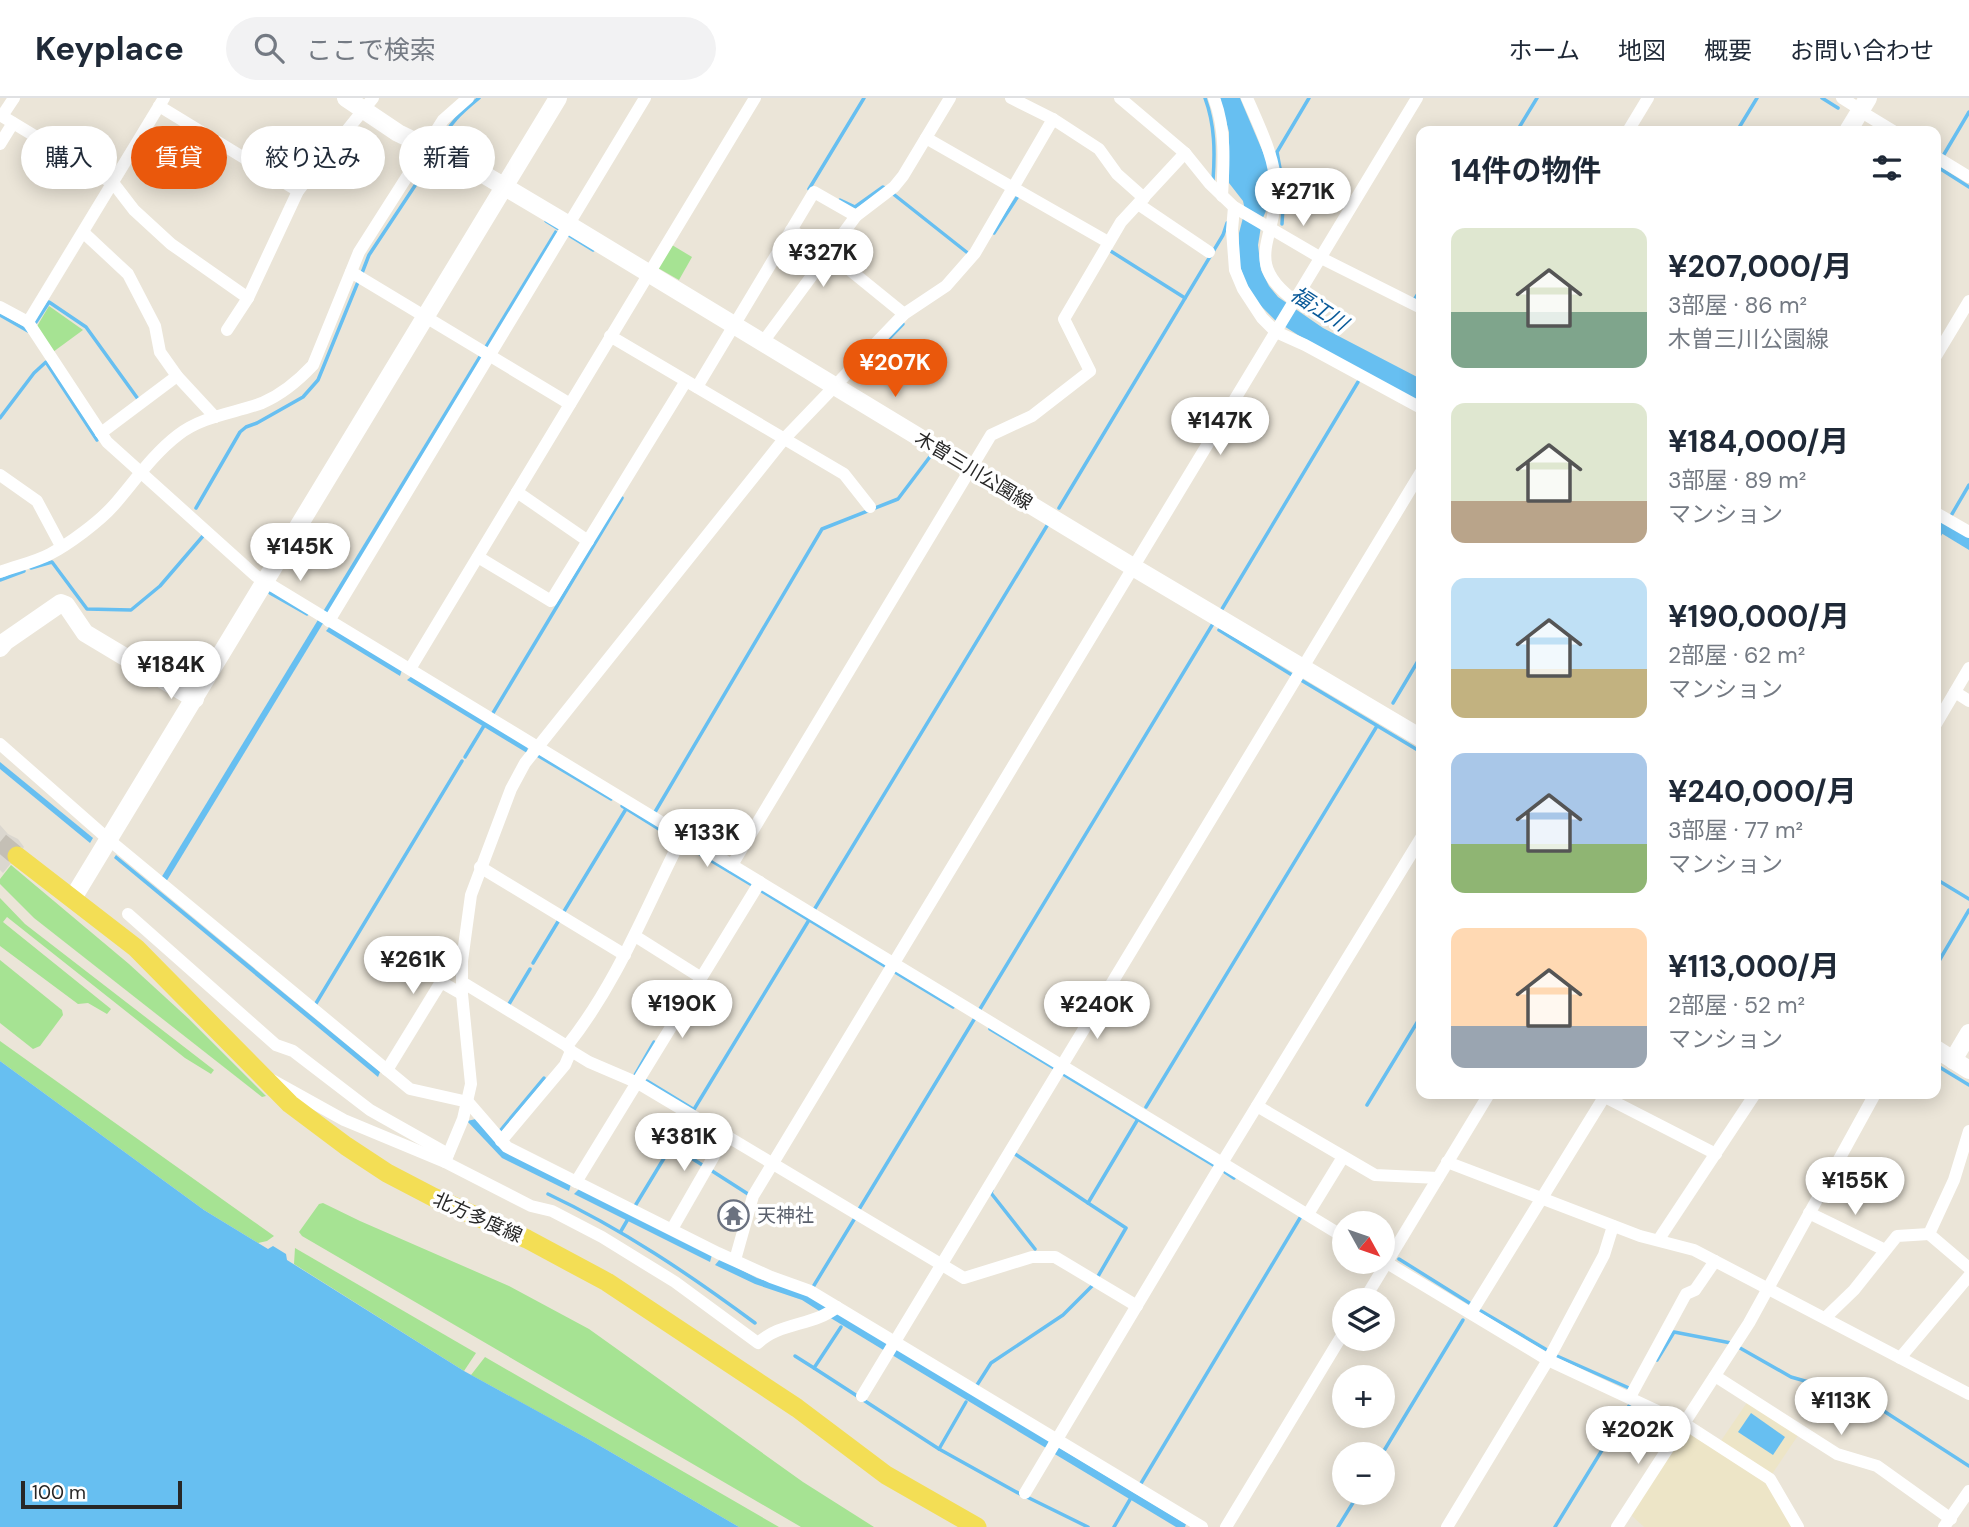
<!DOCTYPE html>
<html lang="ja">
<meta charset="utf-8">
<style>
:root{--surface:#fff;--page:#f2f2f3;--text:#1f2937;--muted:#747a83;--line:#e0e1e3;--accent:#ea580c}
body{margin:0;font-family:"DM Sans","Noto Sans JP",sans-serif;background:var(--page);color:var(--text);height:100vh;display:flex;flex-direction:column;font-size:26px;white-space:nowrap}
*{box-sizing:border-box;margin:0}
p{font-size:23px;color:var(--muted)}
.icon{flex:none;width:38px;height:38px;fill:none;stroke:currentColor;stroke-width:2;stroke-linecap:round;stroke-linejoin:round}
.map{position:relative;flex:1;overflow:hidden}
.panel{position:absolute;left:1416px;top:28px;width:525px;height:973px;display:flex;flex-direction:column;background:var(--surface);border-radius:14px;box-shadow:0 4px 18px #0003}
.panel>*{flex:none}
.top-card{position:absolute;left:21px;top:28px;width:665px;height:63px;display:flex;gap:14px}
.needle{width:46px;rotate:130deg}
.controls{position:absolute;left:1332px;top:1113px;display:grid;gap:14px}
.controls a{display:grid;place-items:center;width:63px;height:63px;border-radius:50%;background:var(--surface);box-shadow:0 4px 18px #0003;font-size:35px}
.scale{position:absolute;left:21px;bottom:18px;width:161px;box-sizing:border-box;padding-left:7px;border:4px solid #272727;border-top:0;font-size:19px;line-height:24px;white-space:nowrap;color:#272727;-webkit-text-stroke:5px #fff;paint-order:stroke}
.price{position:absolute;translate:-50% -60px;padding:0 16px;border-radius:24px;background:#fff;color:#222;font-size:23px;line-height:46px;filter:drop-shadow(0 2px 4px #0008)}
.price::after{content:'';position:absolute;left:50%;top:42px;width:21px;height:16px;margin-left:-10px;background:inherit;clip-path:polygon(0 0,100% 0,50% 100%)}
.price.on{background:var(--accent);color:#fff}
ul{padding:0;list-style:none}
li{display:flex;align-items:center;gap:21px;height:175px;padding:0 35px}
li span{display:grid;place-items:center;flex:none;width:196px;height:140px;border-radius:14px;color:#555}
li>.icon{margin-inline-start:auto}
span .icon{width:84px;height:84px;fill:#fffc;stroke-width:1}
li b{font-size:30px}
h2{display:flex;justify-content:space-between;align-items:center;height:84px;padding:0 35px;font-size:30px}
.tag{padding:0 24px;border-radius:32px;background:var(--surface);box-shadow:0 4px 18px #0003;font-size:24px;line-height:63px}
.tag.on{background:var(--accent);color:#fff}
header{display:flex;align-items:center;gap:42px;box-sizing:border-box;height:98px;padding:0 35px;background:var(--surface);border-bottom:2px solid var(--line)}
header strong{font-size:33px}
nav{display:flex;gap:38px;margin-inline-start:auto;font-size:24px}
.search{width:490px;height:63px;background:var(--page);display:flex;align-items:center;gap:18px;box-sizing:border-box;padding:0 24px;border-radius:38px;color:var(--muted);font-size:26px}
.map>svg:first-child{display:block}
</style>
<header>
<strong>Keyplace</strong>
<div class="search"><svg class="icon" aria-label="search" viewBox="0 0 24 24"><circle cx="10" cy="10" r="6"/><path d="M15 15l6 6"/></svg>ここで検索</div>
<nav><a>ホーム</a><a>地図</a><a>概要</a><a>お問い合わせ</a></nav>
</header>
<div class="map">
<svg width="1969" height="1429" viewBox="0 0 1969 1429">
<rect width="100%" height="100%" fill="#ebe5d8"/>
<!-- education -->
<path fill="#ede5c7" d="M1748,1303L1799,1336L1768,1382L1794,1429H1644L1631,1417L1684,1336L1692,1334L1716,1350Z"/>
<!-- green -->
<g fill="#a6e393">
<path d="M672,147L692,159L679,182L658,170Z"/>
<path d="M49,208L83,232L53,254L36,230Z"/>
<path d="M11,767L129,866L189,921L266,998L262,999L34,820L0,786V781Z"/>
<path d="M0,800L25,826L214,972L211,976L185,960L7,819L3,824L111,911L107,916L88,905L78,906L0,848Z"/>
<path d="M0,862L62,912L63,917L40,948L33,951L0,925Z"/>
<path d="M0,943L274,1138L267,1143L258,1145L204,1112L0,963Z"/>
<path d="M323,1105L360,1123L509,1188L589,1231L803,1384L874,1429H801L302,1138L299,1134L319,1106Z"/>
<path d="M295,1150L476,1255L464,1273L294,1166Z"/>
<path d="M485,1259L779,1429H739L590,1342L471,1277Z"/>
</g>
<!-- plaza -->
<path fill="#dbd7cf" d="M0,727L8,736L18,741L24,749L3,775L0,772Z"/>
<!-- water -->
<g fill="#67bff1">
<path d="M1220,0H1240L1268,66L1269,106L1262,122L1258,147L1261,172L1269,188L1278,199L1323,230L1421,281V305L1298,237L1276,223L1257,204L1245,183L1239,165V135L1245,112L1243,103L1229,85V34Z"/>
<path d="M555,132L560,135L166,784L161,780Z"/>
<path d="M1936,421L1969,440V452L1936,432Z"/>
<path d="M330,528L402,572L400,578L326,533Z"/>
<path d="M412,578L528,649L527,655L407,582Z"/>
<path d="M0,664L93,740L90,745L0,671Z"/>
<path d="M116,757L380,974L378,979L114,760Z"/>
<path d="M0,963L204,1112L268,1151L273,1148L286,1156L287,1162L464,1273L590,1342L739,1429H0Z"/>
<path d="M476,1021L571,1086L569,1093L502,1060L467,1023Z"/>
<path d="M580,1090L712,1157L710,1164L574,1096Z"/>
<path d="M720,1161L757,1180L805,1195L829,1209L824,1216L802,1202L755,1186L715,1167Z"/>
<path d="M837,1214L888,1246L885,1253L829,1219Z"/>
<path d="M897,1251L1049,1343L1046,1350L892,1257Z"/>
<path d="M1751,1315L1785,1339L1773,1357L1738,1334Z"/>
<path d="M1058,1349L1186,1426L1185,1429H1176L1053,1355Z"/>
</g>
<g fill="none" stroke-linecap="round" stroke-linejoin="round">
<!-- stream -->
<g stroke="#67bff1" stroke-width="3.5">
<path d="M1205,0C1215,27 1215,54 1213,83"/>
<path d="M1822,0L1838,10"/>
<path d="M1873,31L1877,33"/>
<path d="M1517,33L1537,0"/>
<path d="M1737,33L1757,0"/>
<path d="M440,47C448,26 462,14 479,0"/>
<path d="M1943,58L1969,14"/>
<path d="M1936,68L1969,89"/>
<path d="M809,91L864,0"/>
<path d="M892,95L969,156"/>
<path d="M840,102L855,109L883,89L885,90"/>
<path d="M546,123L559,131"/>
<path d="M1282,126L1284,92L1277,54L1309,0"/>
<path d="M994,135L1018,98"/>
<path d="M567,136L593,152"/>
<path d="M1109,152L1185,200"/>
<path d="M362,175L369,157L432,62L475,82"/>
<path d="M1414,202L1421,191"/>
<path d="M0,217L28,233"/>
<path d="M36,224L49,204L86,229L138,301"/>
<path d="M872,258L903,226"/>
<path d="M0,320L34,275L46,264L97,342"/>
<path d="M196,410L240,334L246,329L257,325L303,299L318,282L358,184"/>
<path d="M1059,410L1223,137L1227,125"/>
<path d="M1952,416L1969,387"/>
<path d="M1936,443L1943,431"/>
<path d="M31,470L52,464L87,511L131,512L160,488L203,438"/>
<path d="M0,482L24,473"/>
<path d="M270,495L307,516"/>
<path d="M1222,511L1358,284"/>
<path d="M1219,532L1292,577"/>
<path d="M1301,582L1421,654"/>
<path d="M1393,605L1421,558"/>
<path d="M493,615L622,400"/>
<path d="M537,657L611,701"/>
<path d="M465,659L485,626"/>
<path d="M622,708L675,741"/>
<path d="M655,714L822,431L898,401L932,356"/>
<path d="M685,747L752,787"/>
<path d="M1936,781L1969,801"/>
<path d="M760,792L885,868"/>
<path d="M814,812L1048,426"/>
<path d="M563,815L626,711"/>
<path d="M533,865L559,822"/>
<path d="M1936,868L1969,812"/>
<path d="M895,874L953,909"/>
<path d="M509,906L530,871"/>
<path d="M315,907L462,663"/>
<path d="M980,911L1214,524"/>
<path d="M990,931L1054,970"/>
<path d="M1936,967L1969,987"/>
<path d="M1063,976L1215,1068"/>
<path d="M635,977L654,944"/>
<path d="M647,983L693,1011"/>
<path d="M1367,1007L1421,918"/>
<path d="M1146,1009L1377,628"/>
<path d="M693,1013L809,822"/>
<path d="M500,1033L544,980"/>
<path d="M672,1048L704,1068"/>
<path d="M1015,1056L1088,1105"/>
<path d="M709,1071L748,1096"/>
<path d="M1225,1074L1234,1080"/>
<path d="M992,1092L991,1095L1035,1151"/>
<path d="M548,1096C622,1131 689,1176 755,1225"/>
<path d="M635,1108L689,1019"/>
<path d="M858,1113L975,920"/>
<path d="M621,1133L628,1121"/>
<path d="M1399,1161L1471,1206"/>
<path d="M1373,1164H1374"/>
<path d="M1097,1180L1126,1130L1088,1105L1138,1021"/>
<path d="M813,1189L855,1120"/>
<path d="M1481,1213L1547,1252"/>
<path d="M1740,1250L1791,1279L1812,1285L1845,1288L1969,1368"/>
<path d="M795,1258L814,1270L841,1229"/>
<path d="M1557,1258L1629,1290"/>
<path d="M1657,1262L1674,1234L1731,1245"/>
<path d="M814,1270L939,1351L1020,1396"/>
<path d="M977,1287L991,1265L1063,1217L1093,1187"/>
<path d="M939,1351L966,1304"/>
<path d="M1382,1356L1463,1222"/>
<path d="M1140,1387L1300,1120"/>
<path d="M1027,1399L1088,1429"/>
<path d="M1114,1429L1132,1398"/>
<path d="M1338,1429L1359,1395"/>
<path d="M1555,1429L1629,1308"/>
</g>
<!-- primary-tunnel -->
<path stroke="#c4bfb5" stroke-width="19" stroke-dasharray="19 10" stroke-linecap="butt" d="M0,744L17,758"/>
<!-- street -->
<g stroke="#fff" stroke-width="12">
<path d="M1011,0L1053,21L1099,51L1117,76L1144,100"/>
<path d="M1120,0L1185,55L1210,86L1234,109L1321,160L1421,210"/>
<path d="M1214,0C1226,31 1224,65 1222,98"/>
<path d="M1247,0C1259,28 1276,61 1276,92C1276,142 1242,164 1295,203"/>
<path d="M1842,0L1861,12"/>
<path d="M159,8L298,93"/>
<path d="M1860,13L1893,33"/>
<path d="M0,17L114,86L134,112L171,146L248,200L298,93L373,0"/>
<path d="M2,18L14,0"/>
<path d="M1628,33L1648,0"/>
<path d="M926,40L1108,144"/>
<path d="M0,46L13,25"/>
<path d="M1936,59L1969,79"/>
<path d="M1138,106L1209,154"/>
<path d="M1234,109L1232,132L1235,172L1243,191L1262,220L1276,234L1305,247L1421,310"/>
<path d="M791,132L829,155L904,216"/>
<path d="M84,135L128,176L155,228L160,254L177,278L215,319"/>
<path d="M351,174L570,306"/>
<path d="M0,209L28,224L107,344L256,478L1344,1139"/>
<path d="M28,224L164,0"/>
<path d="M227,232L248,200"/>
<path d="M610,238L844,376L870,409"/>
<path d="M763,244L856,118"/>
<path d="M1936,258L1969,203"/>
<path d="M697,289L814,94L856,118L894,89L903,78L950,0"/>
<path d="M101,335L177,278"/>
<path d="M0,377L37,403L61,448"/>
<path d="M517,394L588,443"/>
<path d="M1936,415L1969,434"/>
<path d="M478,459L551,503L686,283"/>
<path d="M0,474C16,468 35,464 50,456C69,446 99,424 114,407C134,384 153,356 178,337C202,318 235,315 262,305C283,296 298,283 313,267L359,154L443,22L468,0"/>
<path d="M329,523L645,0"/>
<path d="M410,571L755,0"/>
<path d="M1955,594L1969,603"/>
<path d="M1936,626L1969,570"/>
<path d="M0,646L108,741L410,991L468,1004L507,1049L718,1155L771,1179L810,1193L1202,1429"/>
<path d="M732,767L991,337L1032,318L1090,273L1064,221L1121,124L1185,55"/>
<path d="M480,769L625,857"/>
<path d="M128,816L276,947L293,953L370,1012L448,1056"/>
<path d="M635,838L700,879"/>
<path d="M462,884L567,948"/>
<path d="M571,953L589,964L638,985L964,1180L1032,1159H1055L1137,1208"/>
<path d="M387,972L441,884L462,896"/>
<path d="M272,982L344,1022L445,1064L463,1021L471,986L462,896V863L471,797L511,691L525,665L784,341L904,216L946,188L975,155L1053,21"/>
<path d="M1599,996L1716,1056"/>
<path d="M1257,1008L1375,1077L1438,1080"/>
<path d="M1969,1033L1954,1082L1929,1136L1969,1170"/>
<path d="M501,1043L565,967L571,953L567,948C618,884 646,809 683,737"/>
<path d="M445,1064L531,1108L552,1113L602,1139L675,1184L758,1245C780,1224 814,1228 837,1209"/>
<path d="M1447,1064L1640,1138L1694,1152L1969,1296"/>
<path d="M576,1084L760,784"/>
<path d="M1809,1115L1885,1152"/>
<path d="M1308,1116L1343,1059"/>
<path d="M672,1131L726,1037"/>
<path d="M1659,1141L1755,996"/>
<path d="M735,1162L753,1098L1417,0"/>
<path d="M1382,1162L1548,1262L1685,1326L1770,1381L1798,1429"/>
<path d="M1364,1202L1489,996"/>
<path d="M1471,1215L1606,996"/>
<path d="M1825,1220L1854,1192L1897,1138L1929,1136"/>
<path d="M1900,1260L1969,1178"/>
<path d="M1715,1278L1837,1356L1877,1368L1951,1421"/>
<path d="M862,1298L1421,374"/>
<path d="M1630,1299L1686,1196L1695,1192L1715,1163"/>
<path d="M1025,1395L1222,1065L1421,740"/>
<path d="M1226,1429L1344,1234"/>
<path d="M1447,1429L1548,1262L1604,1157L1613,1128"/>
<path d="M1617,1429L1749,1225L1875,996"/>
<path d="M1944,1429L1969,1393"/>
</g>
<!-- secondary -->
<g stroke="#fff" stroke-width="18">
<path d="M346,0L398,35L483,76L569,127L1133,469L1421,640"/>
<path d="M1848,33L1868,0"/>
<path d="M0,550L6,543L61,505L66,507L85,535L195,601"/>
<path d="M73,800L558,0"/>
<path d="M1936,951L1969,972"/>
<path d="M1953,962L1969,935"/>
</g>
<!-- primary -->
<path stroke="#f3de55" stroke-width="19" d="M17,758L136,850L290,1006L346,1048L387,1075L433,1099L527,1141L607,1184L797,1310L886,1377L977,1429"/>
</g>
<!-- icons -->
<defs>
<symbol id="temple-ring" viewBox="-11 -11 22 22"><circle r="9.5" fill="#fff" stroke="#6b7280" stroke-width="1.5"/><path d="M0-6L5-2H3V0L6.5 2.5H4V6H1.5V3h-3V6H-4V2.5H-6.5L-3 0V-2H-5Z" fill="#6b7280"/></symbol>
</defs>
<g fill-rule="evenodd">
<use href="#temple-ring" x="716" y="1100" width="35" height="35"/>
</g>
<g text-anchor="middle" stroke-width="7" stroke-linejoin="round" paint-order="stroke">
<!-- street labels -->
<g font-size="19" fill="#272727" stroke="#fff">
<text transform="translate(974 372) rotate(31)" y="7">木曽三川公園線</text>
<text transform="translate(478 1119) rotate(24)" y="7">北方多度線</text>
</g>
<!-- worship labels -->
<g font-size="19" fill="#5b616d" stroke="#fff" text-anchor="start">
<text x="757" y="1124">天神社</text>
</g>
<!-- water labels -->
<g font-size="21" font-style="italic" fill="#0a5a99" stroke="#fff">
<text transform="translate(1319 211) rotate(33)" y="7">福江川</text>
</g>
</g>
</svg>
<div class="controls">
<a><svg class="needle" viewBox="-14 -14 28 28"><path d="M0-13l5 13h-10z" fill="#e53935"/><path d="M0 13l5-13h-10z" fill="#747a83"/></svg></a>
<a><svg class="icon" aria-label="layers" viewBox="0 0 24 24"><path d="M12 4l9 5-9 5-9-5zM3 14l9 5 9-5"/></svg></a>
<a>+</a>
<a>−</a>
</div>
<div class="scale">100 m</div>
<b class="price" style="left:1303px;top:130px">¥271K</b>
<b class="price" style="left:823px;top:191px">¥327K</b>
<b class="price on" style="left:895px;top:301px">¥207K</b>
<b class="price" style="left:1220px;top:359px">¥147K</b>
<b class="price" style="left:300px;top:485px">¥145K</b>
<b class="price" style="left:171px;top:603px">¥184K</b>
<b class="price" style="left:707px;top:771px">¥133K</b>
<b class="price" style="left:413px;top:898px">¥261K</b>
<b class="price" style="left:682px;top:942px">¥190K</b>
<b class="price" style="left:1097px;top:943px">¥240K</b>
<b class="price" style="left:684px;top:1075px">¥381K</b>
<b class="price" style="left:1855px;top:1119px">¥155K</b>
<b class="price" style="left:1841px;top:1339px">¥113K</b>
<b class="price" style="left:1638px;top:1368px">¥202K</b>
<div class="top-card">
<a class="tag">購入</a>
<a class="tag on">賃貸</a>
<a class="tag">絞り込み</a>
<a class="tag">新着</a>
</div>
<section class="panel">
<h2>14件の物件<svg class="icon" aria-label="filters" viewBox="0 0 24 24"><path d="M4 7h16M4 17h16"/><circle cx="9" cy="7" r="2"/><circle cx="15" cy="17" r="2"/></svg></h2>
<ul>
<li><span style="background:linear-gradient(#dfe7d0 60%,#7fa58c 0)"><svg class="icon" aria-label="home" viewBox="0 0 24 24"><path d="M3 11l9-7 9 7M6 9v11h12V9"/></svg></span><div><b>¥207,000/月</b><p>3部屋 · 86 m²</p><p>木曽三川公園線</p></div></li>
<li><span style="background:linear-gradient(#dfe7d0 70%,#b9a48a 0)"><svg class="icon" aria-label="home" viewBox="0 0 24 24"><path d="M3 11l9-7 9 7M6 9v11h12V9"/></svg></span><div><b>¥184,000/月</b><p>3部屋 · 89 m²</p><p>マンション</p></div></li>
<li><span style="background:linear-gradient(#bfe0f5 65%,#c2b280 0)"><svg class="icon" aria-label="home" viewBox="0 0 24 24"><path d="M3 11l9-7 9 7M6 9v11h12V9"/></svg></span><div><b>¥190,000/月</b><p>2部屋 · 62 m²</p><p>マンション</p></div></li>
<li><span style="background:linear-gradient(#a9c7e8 65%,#8fb573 0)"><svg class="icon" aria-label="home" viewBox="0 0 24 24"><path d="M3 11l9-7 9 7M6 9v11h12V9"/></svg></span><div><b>¥240,000/月</b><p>3部屋 · 77 m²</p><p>マンション</p></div></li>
<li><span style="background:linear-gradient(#ffd9b3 70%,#9aa5b1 0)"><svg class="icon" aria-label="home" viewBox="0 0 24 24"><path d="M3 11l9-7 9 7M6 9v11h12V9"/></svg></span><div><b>¥113,000/月</b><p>2部屋 · 52 m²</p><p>マンション</p></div></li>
</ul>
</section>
</div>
